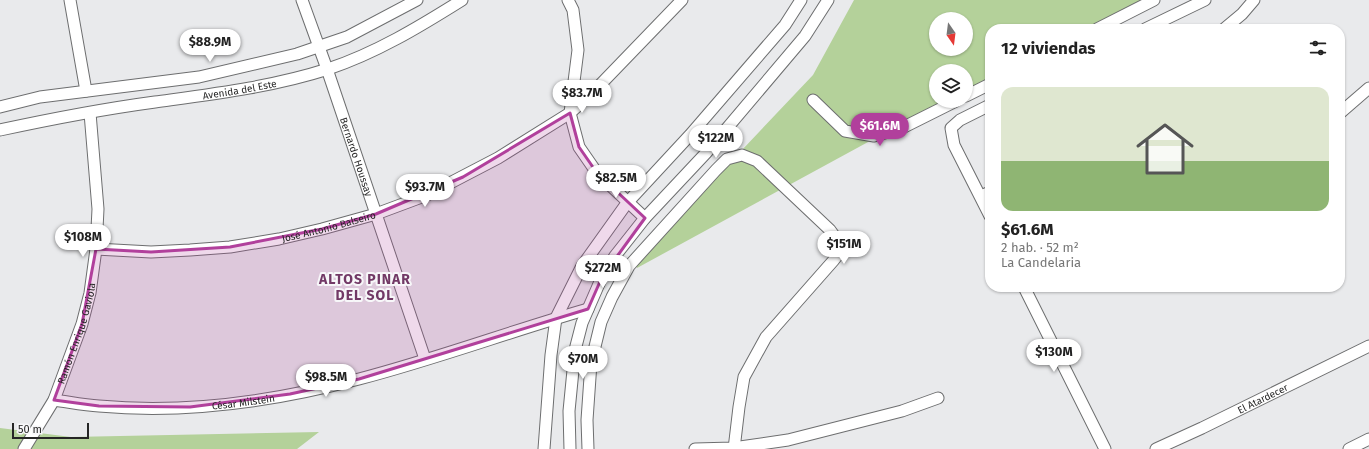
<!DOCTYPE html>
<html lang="es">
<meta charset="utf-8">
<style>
:root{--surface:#fff;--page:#f2f2f2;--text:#222;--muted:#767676;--line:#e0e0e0;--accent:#b1409c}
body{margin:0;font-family:"Fira Sans",sans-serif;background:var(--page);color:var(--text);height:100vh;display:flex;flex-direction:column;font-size:15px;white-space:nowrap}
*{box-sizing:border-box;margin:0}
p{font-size:13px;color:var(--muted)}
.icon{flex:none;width:22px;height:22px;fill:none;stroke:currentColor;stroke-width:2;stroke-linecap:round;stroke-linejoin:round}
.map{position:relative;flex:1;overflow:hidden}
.details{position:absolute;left:985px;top:24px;width:360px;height:268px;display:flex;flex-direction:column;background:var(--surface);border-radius:16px;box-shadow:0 1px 3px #0004}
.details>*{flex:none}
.needle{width:26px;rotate:166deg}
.fabs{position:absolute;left:929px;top:12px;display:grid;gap:8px}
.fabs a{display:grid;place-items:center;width:44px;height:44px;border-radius:50%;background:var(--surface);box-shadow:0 1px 3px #0004;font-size:20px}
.scale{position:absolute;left:12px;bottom:10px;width:77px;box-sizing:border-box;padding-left:4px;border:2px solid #252525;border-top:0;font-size:11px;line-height:14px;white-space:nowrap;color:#252525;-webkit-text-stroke:3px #f7f7f9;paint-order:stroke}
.price{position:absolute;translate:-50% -34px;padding:0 9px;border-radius:14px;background:#fff;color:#222;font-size:13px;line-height:26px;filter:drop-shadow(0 1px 2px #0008)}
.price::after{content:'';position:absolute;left:50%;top:24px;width:12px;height:9px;margin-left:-6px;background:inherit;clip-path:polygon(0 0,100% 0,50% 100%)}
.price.selected{background:var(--accent);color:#fff}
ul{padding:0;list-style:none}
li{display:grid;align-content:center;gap:8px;height:212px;padding:0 16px}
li+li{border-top:1px solid var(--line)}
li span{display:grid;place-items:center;height:124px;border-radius:12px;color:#555}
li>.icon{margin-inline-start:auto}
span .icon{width:72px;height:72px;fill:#fffc;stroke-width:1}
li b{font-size:17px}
h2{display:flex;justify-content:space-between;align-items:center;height:48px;padding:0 16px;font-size:17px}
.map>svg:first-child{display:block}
</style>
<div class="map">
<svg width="1369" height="449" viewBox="0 0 1369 449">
<rect width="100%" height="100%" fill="#e9eaec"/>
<!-- green -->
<g fill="#b4d19a" fill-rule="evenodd">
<path d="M854,0H1144L1087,29H990V78L966,91V71H936V101H946L903,123L637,268L635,263L813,75ZM936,19H966V49H936Z"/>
<path d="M0,428L71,437L319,432L297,449H0Z"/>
</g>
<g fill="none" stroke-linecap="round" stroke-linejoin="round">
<defs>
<g id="street">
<path d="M70,0L86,91"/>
<path id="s1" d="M302,0L327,69L425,359"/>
<path d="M568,0L573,10L578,50L570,113L579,147L597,173L645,218"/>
<path d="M1097,29L1154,0"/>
<path d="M1145,29L1205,0"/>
<path d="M1224,29L1242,14L1254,0"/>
<path d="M966,96L990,84"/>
<path d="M813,100L845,131L874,136L902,128L956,101"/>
<path d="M990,105L960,120L951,128L954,145L990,216"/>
<path d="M0,107L40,97L199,77L297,54L347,37L417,0"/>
<path d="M1340,113L1369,88"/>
<path id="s2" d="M0,130C51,119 103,109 155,102C213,94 272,87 328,69C376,53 419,27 462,0"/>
<path d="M981,196L990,192"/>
<path id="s3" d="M96,249L151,252L190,250L230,247L279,239L322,229L376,214L427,195L498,158L570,113L598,87L682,0"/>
<path d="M1024,287L1105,449"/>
<path id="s4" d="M54,400C69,402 84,405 99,406C185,414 276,401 359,379C436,359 511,331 588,309"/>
<path id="s5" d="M24,449L54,400L82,324L90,293L96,249L98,209L90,113"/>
<path d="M544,449L551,355L556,318L582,266L627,203L690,135L785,25L801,0"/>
<path d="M570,449L569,411L575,350L582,323L602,277L615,256L645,218L706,153L805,36L828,0"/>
<path d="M588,449L587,420L591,363L601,322L612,297L629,266L716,170L727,159L742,155L757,161L830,230L838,241L840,252L833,261L766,337L744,377L739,407L734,449"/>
<path d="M695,449L733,448L788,440L902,411L938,398"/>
<path id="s6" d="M1156,449L1202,428L1369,346"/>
<path d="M1349,449L1369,439"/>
</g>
</defs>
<!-- street casing -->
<use href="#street" stroke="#6d6e6f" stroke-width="13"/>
<!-- street -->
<use href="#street" stroke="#fff" stroke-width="11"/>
</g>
<!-- marked area -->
<path fill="#b1409c" fill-opacity="0.2" stroke="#b1409c" stroke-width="3" stroke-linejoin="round" d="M570,113L579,147L597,173L645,218L602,277L588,309L359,379L290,394L190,407L99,406L54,400L82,324L96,249L151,252L230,247L322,229L376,214L463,177Z"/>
<g text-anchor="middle" stroke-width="4" stroke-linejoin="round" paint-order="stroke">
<!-- street labels -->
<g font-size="10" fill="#252525" stroke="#f7f7f9">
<text dy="4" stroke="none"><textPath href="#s2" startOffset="243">Avenida del Este</textPath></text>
<text dy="4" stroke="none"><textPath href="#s1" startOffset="166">Bernardo Houssay</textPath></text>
<text dy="4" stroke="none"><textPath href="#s3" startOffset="235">José Antonio Balseiro</textPath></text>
<text dy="4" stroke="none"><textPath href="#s5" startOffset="128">Ramón Enrique Gaviola</textPath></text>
<text dy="4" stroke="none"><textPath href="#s6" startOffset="118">El Atardecer</textPath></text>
<text dy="4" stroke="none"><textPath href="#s4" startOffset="190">César Milstein</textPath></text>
</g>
<!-- district labels -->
<g font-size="14" font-weight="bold" letter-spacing="1" fill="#723966" stroke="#f7f7f9">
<text x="365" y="284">ALTOS PINAR<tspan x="365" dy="16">DEL SOL</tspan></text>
</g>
</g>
</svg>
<div class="fabs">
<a><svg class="needle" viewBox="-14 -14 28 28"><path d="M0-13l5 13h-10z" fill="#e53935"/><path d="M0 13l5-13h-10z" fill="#767676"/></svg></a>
<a><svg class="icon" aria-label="layers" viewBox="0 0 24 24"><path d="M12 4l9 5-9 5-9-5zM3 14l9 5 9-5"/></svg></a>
</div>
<div class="scale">50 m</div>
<b class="price" style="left:210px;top:63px">$88.9M</b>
<b class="price" style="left:582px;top:114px">$83.7M</b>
<b class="price selected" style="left:880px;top:147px">$61.6M</b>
<b class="price" style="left:716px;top:159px">$122M</b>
<b class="price" style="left:616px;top:199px">$82.5M</b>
<b class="price" style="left:425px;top:208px">$93.7M</b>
<b class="price" style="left:83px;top:258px">$108M</b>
<b class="price" style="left:844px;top:265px">$151M</b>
<b class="price" style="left:603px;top:289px">$272M</b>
<b class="price" style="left:1054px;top:373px">$130M</b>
<b class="price" style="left:583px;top:380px">$70M</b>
<b class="price" style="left:326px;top:398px">$98.5M</b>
<section class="details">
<h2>12 viviendas<svg class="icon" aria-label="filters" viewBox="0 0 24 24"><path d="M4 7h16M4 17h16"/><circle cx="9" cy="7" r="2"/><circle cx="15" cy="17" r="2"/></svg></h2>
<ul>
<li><span style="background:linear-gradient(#dfe7d0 60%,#8fb573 0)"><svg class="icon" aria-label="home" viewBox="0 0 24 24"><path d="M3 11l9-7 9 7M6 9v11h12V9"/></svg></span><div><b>$61.6M</b><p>2 hab. · 52 m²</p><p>La Candelaria</p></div></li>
</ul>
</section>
</div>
